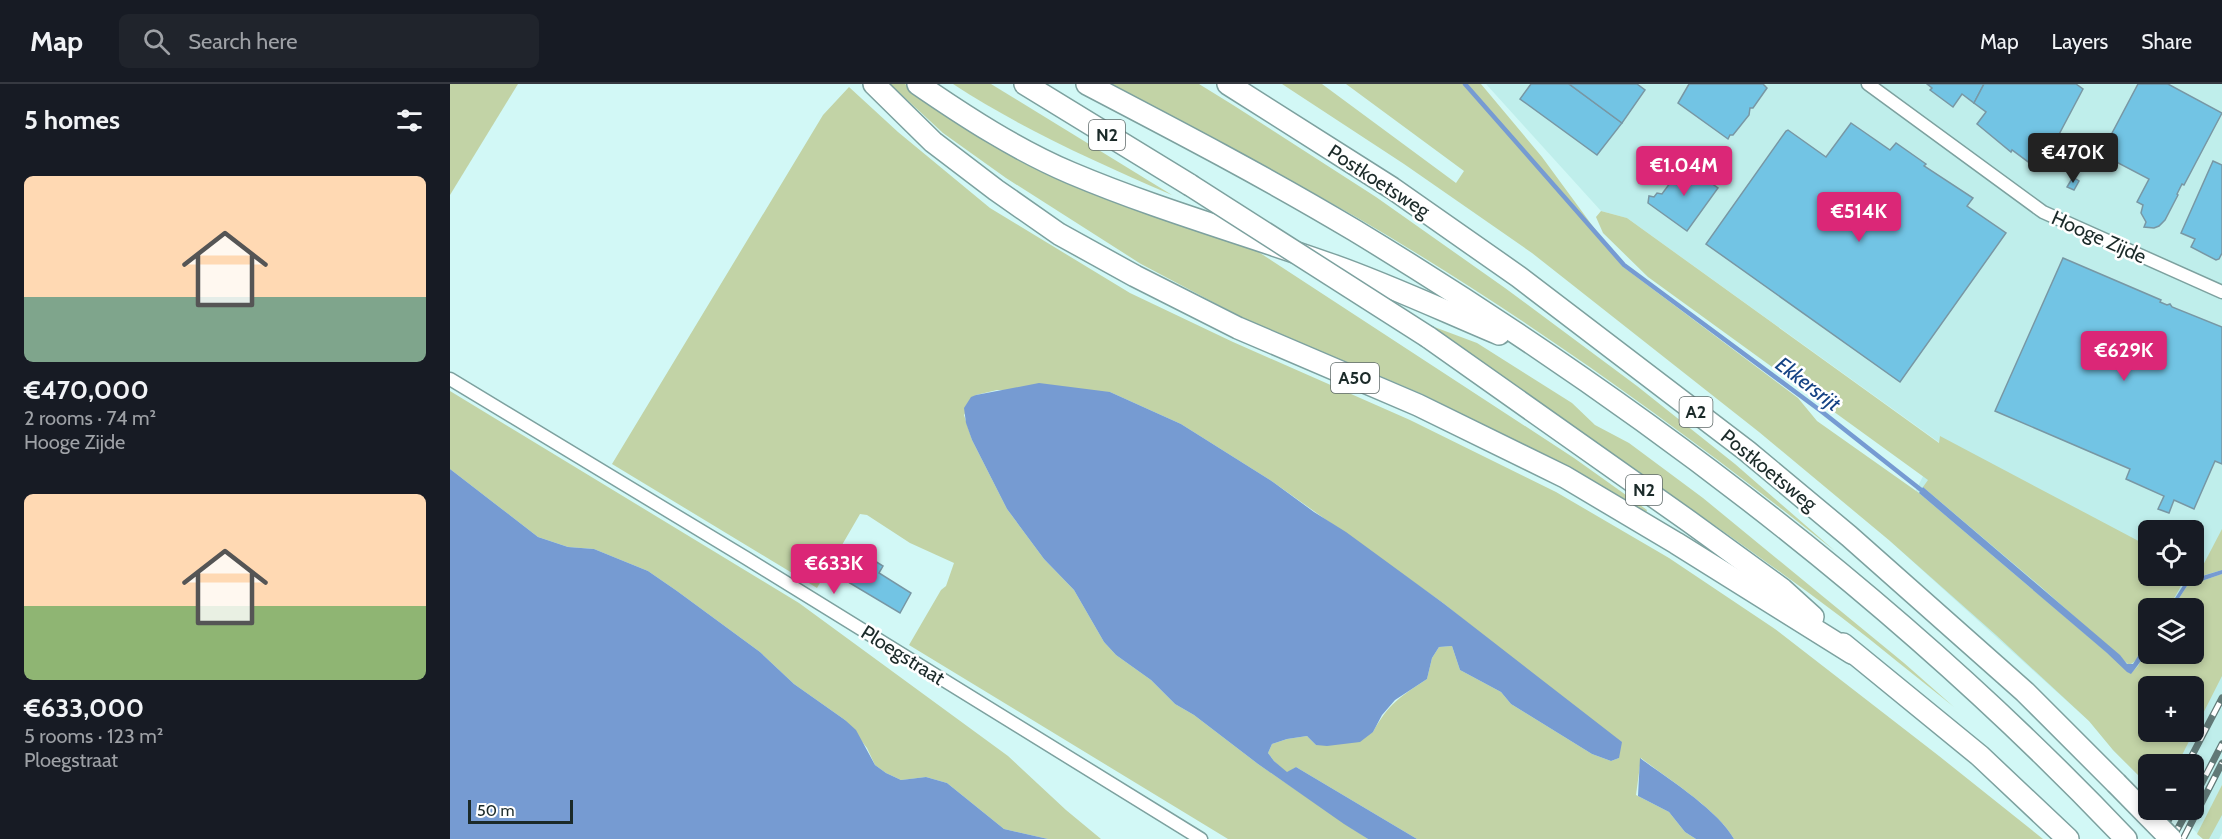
<!DOCTYPE html>
<meta charset="utf-8">
<style>
:root{--surface:#171b24;--page:#20242c;--text:#f1f3f6;--muted:#9ea1a6;--line:#363941;--accent:#db2777}
body{margin:0;font-family:Cabin,sans-serif;background:var(--page);color:var(--text);height:100vh;display:flex;flex-direction:column;font-size:22px;white-space:nowrap}
*{box-sizing:border-box;margin:0}
p{font-size:20px;color:var(--muted)}
.icon{flex:none;width:33px;height:33px;fill:none;stroke:currentColor;stroke-width:2;stroke-linecap:round;stroke-linejoin:round}
.map{position:relative;flex:1;overflow:hidden}
.sheet{display:flex;flex-direction:column;background:var(--surface);width:450px}
.sheet>*{flex:none}
.tools{position:absolute;left:1688px;top:436px;display:grid;gap:12px}
.tools a{display:grid;place-items:center;width:66px;height:66px;border-radius:9px;background:var(--surface);box-shadow:0 3px 9px #0003;font-size:30px}
.scale{position:absolute;left:18px;bottom:15px;width:105px;box-sizing:border-box;padding-left:6px;border:3px solid #1b2a29;border-top:0;font-size:16px;line-height:21px;white-space:nowrap;color:#1b2a29;-webkit-text-stroke:4px #fff;paint-order:stroke}
.price{position:absolute;translate:-50% -51px;padding:0 14px;border-radius:6px;background:var(--accent);color:#fff;font-size:20px;line-height:39px;filter:drop-shadow(0 2px 3px #0008)}
.price::after{content:'';position:absolute;left:50%;top:36px;width:18px;height:14px;margin-left:-9px;background:inherit;clip-path:polygon(0 0,100% 0,50% 100%)}
.price.active{background:#222;color:#fff}
ul{padding:0;list-style:none}
li{display:grid;align-content:center;gap:12px;height:318px;padding:0 24px}
li span{display:grid;place-items:center;height:186px;border-radius:9px;color:#555}
li>.icon{margin-inline-start:auto}
span .icon{width:108px;height:108px;fill:#fffc;stroke-width:1}
li b{font-size:26px}
h2{display:flex;justify-content:space-between;align-items:center;height:72px;padding:0 24px;font-size:26px}
header{display:flex;align-items:center;gap:36px;box-sizing:border-box;height:84px;padding:0 30px;background:var(--surface);border-bottom:2px solid var(--line)}
header strong{font-size:28px}
nav{display:flex;gap:33px;margin-inline-start:auto;font-size:21px}
.search{width:420px;height:54px;background:var(--page);display:flex;align-items:center;gap:15px;box-sizing:border-box;padding:0 21px;border-radius:9px;color:var(--muted);font-size:22px}
main{display:flex;flex:1;min-height:0}
.map>svg:first-child{display:block}
</style>
<header>
<strong>Map</strong>
<div class="search"><svg class="icon" aria-label="search" viewBox="0 0 24 24"><circle cx="10" cy="10" r="6"/><path d="M15 15l6 6"/></svg>Search here</div>
<nav><a>Map</a><a>Layers</a><a>Share</a></nav>
</header>
<main>
<section class="sheet">
<h2>5 homes<svg class="icon" aria-label="filters" viewBox="0 0 24 24"><path d="M4 7h16M4 17h16"/><circle cx="9" cy="7" r="2"/><circle cx="15" cy="17" r="2"/></svg></h2>
<ul>
<li><span style="background:linear-gradient(#ffd9b3 65%,#7fa58c 0)"><svg class="icon" aria-label="home" viewBox="0 0 24 24"><path d="M3 11l9-7 9 7M6 9v11h12V9"/></svg></span><div><b>€470,000</b><p>2 rooms · 74 m²</p><p>Hooge Zijde</p></div></li>
<li><span style="background:linear-gradient(#ffd9b3 60%,#8fb573 0)"><svg class="icon" aria-label="home" viewBox="0 0 24 24"><path d="M3 11l9-7 9 7M6 9v11h12V9"/></svg></span><div><b>€633,000</b><p>5 rooms · 123 m²</p><p>Ploegstraat</p></div></li>
</ul>
</section>
<div class="map">
<svg width="1772" height="755" viewBox="0 0 1772 755">
<rect width="100%" height="100%" fill="#d2f8f6"/>
<!-- built -->
<path fill="#bfeeeb" fill-rule="evenodd" d="M1036,0H1772V749L1769,755H1753L1724,726H1743V681H1698V701L1663,666L1639,637L1440,457L1490,359L1177,134L1151,127ZM1698,447H1743V492H1698ZM1698,525H1743V570H1698ZM1698,603H1743V648H1698Z"/>
<!-- green -->
<g fill="#c2d3a6" fill-rule="evenodd">
<path d="M0,0H68L0,111Z"/>
<path d="M440,0H455L502,36L571,75L716,136L807,167L1124,374L1197,426L1196,429L1117,384L972,310L793,234L691,180L556,94L493,49Z"/>
<path d="M503,0H541L722,111C646,78 572,45 503,0Z"/>
<path d="M659,0H749L783,21L926,113L1055,204L1187,302L1285,380L1385,467C1233,346 1074,231 906,133C825,87 741,44 659,0Z"/>
<path d="M832,0H872L1006,99L1014,87L896,0H1031L1092,73L1172,182L1348,314L1367,337L1469,409L1681,589L1688,582L1698,563V570H1743V525H1722L1737,502L1772,490V592L1727,681H1698V701L1663,666L1639,637L1546,551L1440,457L1309,348L1082,169L954,80ZM1698,603H1743V648H1698Z"/>
<path d="M399,3L448,48L540,124L680,209L783,258L960,336L1106,408L1219,474L1325,545L1489,672L1593,755H1284C1268,726 1218,695 1191,674L1186,711L1219,728L1235,748L1246,755H967L846,683L837,689L824,677L818,669L822,660L837,655L857,652L866,661L923,648C939,619 950,613 977,595L982,574L989,563L1002,562L1010,586L1051,608L1061,620L1142,670L1161,677L1169,674L1060,573L993,519L823,398L731,340L660,308L547,306L526,311L514,331L522,356L557,425L594,475L624,506L654,558L666,571L701,596L725,620L744,631L808,680L918,755H778L459,561L491,506L496,502L504,479L460,459L417,431L410,430L367,504L162,380L373,31Z"/>
<path d="M1151,127L1177,134L1489,359L1490,352L1698,462V492H1743V486L1749,489L1772,445V486L1748,493L1731,502L1718,525H1698C1698,545 1700,570 1679,581L1590,502L1473,403L1478,396L1198,193L1153,149L1146,133Z"/>
<path d="M971,238L1027,259L1122,319L1145,341L1179,359L1253,414L1454,579L1504,623C1466,593 1429,562 1391,533C1254,430 1111,337 971,238Z"/>
<path d="M0,307L349,519L558,672L616,726L651,755H598L554,745L497,699L476,693L451,696L436,689L425,681L417,664L395,636L344,600L310,568L227,507L198,487L144,465L118,463L88,453L0,385Z"/>
<path d="M1772,701V731L1759,755H1753L1747,750Z"/>
</g>
<!-- water -->
<g fill="#769bd2">
<path d="M589,299L660,308L731,340L823,398L864,428L896,448L993,519L1172,658L1169,674L1161,677L1142,670L1061,620L1051,608L1010,586L1002,562L989,563L982,574L977,595L945,616L932,631L923,648L910,658L877,662L866,661L857,652L837,655L822,660L818,669L824,677L837,688L846,683L967,755H918L894,740L808,680L744,631L725,620L701,596L666,571L654,558L624,506L594,475L557,425L522,356L516,339L514,324L521,313L526,311Z"/>
<path d="M0,385L88,453L118,463L144,465L198,487L227,507L310,568L344,600L395,636L406,646L425,681L436,689L451,696L476,693L497,699L554,745L598,755H0Z"/>
<path d="M1473,403L1670,571L1677,580H1683L1698,556C1698,569 1689,580 1681,590L1677,588L1657,569L1469,409Z"/>
<path d="M1772,486V490L1737,502L1722,525H1718L1736,497Z"/>
<path d="M1190,674C1217,694 1268,726 1284,755H1246L1235,748L1219,728L1188,712Z"/>
</g>
<g fill="none" stroke-linecap="round" stroke-linejoin="round">
<!-- stream -->
<path stroke="#769bd2" stroke-width="4.5" d="M1015,0L1174,181L1371,327L1475,409"/>
</g>
<!-- building -->
<g fill="#72c4e4" stroke="#7897a4" stroke-width="1.5">
<path d="M1081,0H1119L1172,39L1147,71L1070,15Z"/>
<path d="M1119,0H1187L1195,6L1172,39Z"/>
<path d="M1239,0H1313L1317,4L1303,24H1300L1299,31L1283,51H1280L1278,55L1228,19Z"/>
<path d="M1477,0H1534L1524,19L1512,10L1503,23L1480,6L1482,4Z"/>
<path d="M1534,0H1626L1633,5L1597,73L1594,71L1585,83L1562,66L1561,68L1527,40L1536,28L1524,19Z"/>
<path d="M1688,0H1718L1772,29L1734,101L1732,100L1727,110L1728,111L1715,136L1709,142L1704,144L1694,143L1696,138L1691,129L1693,121L1687,118L1699,95L1651,70Z"/>
<path d="M1401,39L1440,66L1446,59L1476,80L1474,82L1523,114L1517,122L1556,149L1450,298L1256,160L1336,47L1338,46L1376,73Z"/>
<path d="M1763,77L1772,81V169L1769,175L1766,176L1741,163L1745,155L1731,149Z"/>
<path d="M1234,80L1268,104L1237,147L1198,119L1199,112L1204,113L1207,109L1212,110Z"/>
<path d="M1623,93L1629,97L1624,106L1617,103Z"/>
<path d="M1613,174L1711,216L1710,218L1717,221L1720,220L1722,223L1772,243V380L1765,377L1744,425L1724,416L1719,429L1708,425L1714,412L1676,395L1680,385L1545,327Z"/>
<path d="M409,467L433,482L429,489L461,509L450,529L393,495Z"/>
</g>
<g fill="none" stroke-linecap="round" stroke-linejoin="round">
<defs>
<g id="street">
<path d="M1418,0L1593,128L1772,208"/>
<path d="M0,295L296,474L751,755"/>
</g>
<g id="highway">
<path d="M424,0L483,58L546,106L609,150L685,192L788,244L968,321L1115,393L1226,459L1402,569"/>
<path d="M468,0C516,33 567,66 621,89C706,125 795,150 882,181C939,201 994,227 1049,250"/>
<path d="M575,0L740,101"/>
<path d="M637,0C727,47 817,94 904,146C1184,316 1450,517 1676,755"/>
<path d="M778,0L942,104L1069,193L1297,367L1399,452L1575,608L1666,699"/>
<path d="M978,253L1240,438L1332,505L1363,533"/>
<path d="M1393,560L1530,672L1618,755"/>
</g>
</defs>
<!-- street casing -->
<use href="#street" stroke="#7da19f" stroke-width="15"/>
<!-- highway casing -->
<use href="#highway" stroke="#7da19f" stroke-width="24"/>
<!-- street -->
<use href="#street" stroke="#fff" stroke-width="12"/>
<!-- highway -->
<use href="#highway" stroke="#fff" stroke-width="21"/>
<defs>
<g id="rail">
<path d="M1737,681L1772,614"/>
<path d="M1743,716L1772,660"/>
<path d="M1708,755L1724,726"/>
<path d="M1722,755L1738,726"/>
<path d="M1733,755L1772,679"/>
</g>
</defs>
<!-- rail casing -->
<use href="#rail" stroke="#617977" stroke-width="7"/>
<!-- rail -->
<use href="#rail" stroke="#fff" stroke-width="4.5" stroke-dasharray="14" stroke-linecap="butt"/>
<defs>
<g id="highway-bridge">
<path d="M740,101L978,253"/>
<path d="M1666,699L1721,755"/>
</g>
</defs>
<!-- highway-bridge casing -->
<use href="#highway-bridge" stroke="#7da19f" stroke-width="24" stroke-linecap="butt"/>
<!-- highway-bridge -->
<use href="#highway-bridge" stroke="#fff" stroke-width="21"/>
</g>
<g text-anchor="middle" stroke-width="5" stroke-linejoin="round" paint-order="stroke">
<!-- shield labels -->
<g fill="#fff" stroke="#5f6a69" stroke-width="1.5">
<rect x="639" y="36" width="36" height="30" rx="4.5"/>
<rect x="881" y="279" width="48" height="30" rx="4.5"/>
<rect x="1229.5" y="313" width="33" height="30" rx="4.5"/>
<rect x="1176" y="391" width="36" height="30" rx="4.5"/>
</g>
<g font-size="18" font-weight="bold" fill="#1b2a29">
<text x="657" y="57">N2</text>
<text x="905" y="300">A50</text>
<text x="1246" y="334">A2</text>
<text x="1194" y="412">N2</text>
</g>
<!-- street labels -->
<g font-size="20" fill="#1b2a29" stroke="#fff">
<text transform="translate(929 97) rotate(33)" y="7">Postkoetsweg</text>
<text transform="translate(1649 153) rotate(24)" y="7">Hooge Zijde</text>
<text transform="translate(1319 386) rotate(39)" y="7">Postkoetsweg</text>
<text transform="translate(453 571) rotate(32)" y="7">Ploegstraat</text>
</g>
<!-- water labels -->
<g font-size="21" font-style="italic" fill="#144284" stroke="#fff">
<text transform="translate(1358 300) rotate(37)" y="7">Ekkersrijt</text>
</g>
</g>
</svg>
<div class="tools">
<a><svg class="icon" aria-label="locate" viewBox="0 0 24 24"><circle cx="12" cy="12" r="6"/><path d="M12 2v4M12 18v4M2 12h4M18 12h4"/></svg></a>
<a><svg class="icon" aria-label="layers" viewBox="0 0 24 24"><path d="M12 4l9 5-9 5-9-5zM3 14l9 5 9-5"/></svg></a>
<a>+</a>
<a>−</a>
</div>
<div class="scale">50 m</div>
<b class="price active" style="left:1623px;top:100px">€470K</b>
<b class="price" style="left:1234px;top:113px">€1.04M</b>
<b class="price" style="left:1409px;top:159px">€514K</b>
<b class="price" style="left:1674px;top:298px">€629K</b>
<b class="price" style="left:384px;top:511px">€633K</b>
</div>
</main>
